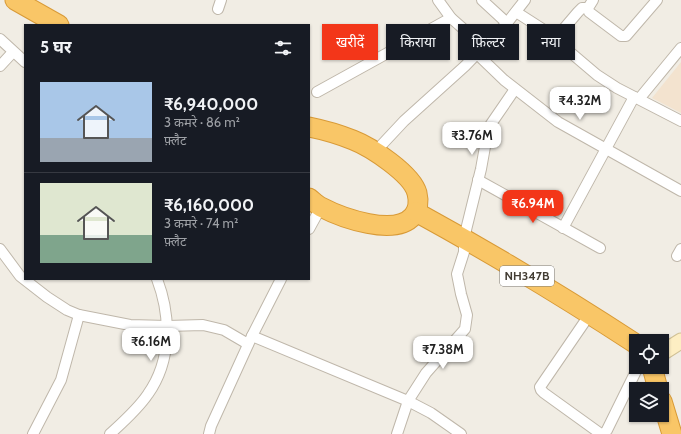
<!DOCTYPE html>
<html lang="hi">
<meta charset="utf-8">
<style>
:root{--surface:#171b24;--page:#242831;--text:#f1f3f6;--muted:#9ea1a6;--line:#363941;--accent:#f33619}
body{margin:0;font-family:Cabin,"Noto Sans Devanagari",sans-serif;background:var(--page);color:var(--text);height:100vh;display:flex;flex-direction:column;font-size:15px;white-space:nowrap}
*{box-sizing:border-box;margin:0}
p{font-size:13px;color:var(--muted)}
.icon{flex:none;width:22px;height:22px;fill:none;stroke:currentColor;stroke-width:2;stroke-linecap:round;stroke-linejoin:round}
.map{position:relative;flex:1;overflow:hidden}
.sheet{position:absolute;left:24px;top:24px;width:286px;height:256px;display:flex;flex-direction:column;background:var(--surface);border-radius:0px;box-shadow:0 1px 3px #0004}
.sheet>*{flex:none}
.hud{position:absolute;left:322px;top:24px;width:299px;height:36px;display:flex;gap:8px}
.fabs{position:absolute;left:629px;top:334px;display:grid;gap:8px}
.fabs a{display:grid;place-items:center;width:40px;height:40px;border-radius:0px;background:var(--surface);box-shadow:0 1px 3px #0004;font-size:20px}
.price{position:absolute;translate:-50% -34px;padding:0 9px;border-radius:8px;background:#fff;color:#222;font-size:13px;line-height:26px;filter:drop-shadow(0 1px 2px #0008)}
.price::after{content:'';position:absolute;left:50%;top:24px;width:12px;height:9px;margin-left:-6px;background:inherit;clip-path:polygon(0 0,100% 0,50% 100%)}
.price.current{background:var(--accent);color:#fff}
ul{padding:0;list-style:none}
li{display:flex;align-items:center;gap:12px;height:100px;padding:0 16px}
li+li{border-top:1px solid var(--line)}
li span{display:grid;place-items:center;flex:none;width:112px;height:80px;border-radius:0px;color:#555}
li>.icon{margin-inline-start:auto}
span .icon{width:48px;height:48px;fill:#fffc;stroke-width:1}
li b{font-size:17px}
h2{display:flex;justify-content:space-between;align-items:center;height:48px;padding:0 16px;font-size:17px}
.tag{padding:0 14px;border-radius:0px;background:var(--surface);box-shadow:0 1px 3px #0004;font-size:14px;line-height:36px}
.tag.current{background:var(--accent);color:#fff}
.map>svg:first-child{display:block}
</style>
<div class="map">
<svg width="681" height="434" viewBox="0 0 681 434">
<rect width="100%" height="100%" fill="#f1ede4"/>
<!-- commercial -->
<path fill="#f3e3cf" d="M681,62V113L652,98Z"/>
<g fill="none" stroke-linecap="round" stroke-linejoin="round">
<defs>
<g id="street">
<path d="M438,0L451,18L484,47"/>
<path d="M482,0L507,23"/>
<path d="M593,0L588,8L589,12L621,36H626L657,0"/>
<path d="M218,9L221,0"/>
<path d="M516,12L544,30L597,75L617,88L681,121"/>
<path d="M0,39L25,62"/>
<path d="M555,39L578,12L582,8H588"/>
<path d="M477,54L504,80L558,122L681,191"/>
<path d="M0,66L13,52"/>
<path d="M317,92L451,18"/>
<path d="M639,99L681,48"/>
<path d="M375,152L404,121L465,66L507,23L525,0"/>
<path d="M478,180L600,248"/>
<path d="M563,228L634,97"/>
<path d="M309,229L321,207"/>
<path d="M0,249L20,276L47,297L67,310L79,315L130,325L167,326L203,325L224,330L248,344"/>
<path d="M677,256L681,249"/>
<path d="M590,314L540,387L541,390L544,393L601,434"/>
<path d="M252,336L281,279"/>
<path d="M33,434L61,380L79,315"/>
<path d="M110,434C123,422 138,409 148,394C172,360 171,316 157,279"/>
<path d="M209,434L211,426L252,336L408,401L431,413L461,434"/>
<path d="M397,434L408,401L426,373L465,329L467,315L461,294L457,274L464,252V238L481,169L488,130L491,124L515,89"/>
<path d="M604,434L607,430L638,367"/>
</g>
<path id="secondary" d="M662,353L681,341"/>
<g id="highway">
<path d="M15,0L59,25"/>
<path d="M309,127C324,130 338,134 353,140C371,147 412,174 417,193C419,201 418,210 413,216C395,237 342,218 321,207C317,205 313,201 309,198"/>
<path d="M416,212C491,253 564,297 636,344"/>
<path d="M652,367L658,389"/>
<path d="M662,401L672,434"/>
</g>
</defs>
<!-- street casing -->
<use href="#street" stroke="#bfb7aa" stroke-width="12"/>
<!-- secondary casing -->
<use href="#secondary" stroke="#d0c095" stroke-width="17"/>
<!-- highway casing -->
<use href="#highway" stroke="#d89a37" stroke-width="21"/>
<!-- street -->
<use href="#street" stroke="#fff" stroke-width="10"/>
<!-- secondary -->
<use href="#secondary" stroke="#fdeec3" stroke-width="15"/>
<!-- highway -->
<use href="#highway" stroke="#f9c667" stroke-width="19"/>
</g>
<g text-anchor="middle" stroke-width="3" stroke-linejoin="round" paint-order="stroke">
<!-- shield labels -->
<rect fill="#fff" stroke="#7b7771" stroke-width="1" x="500" y="266" width="54" height="20" rx="3"/>
<g font-size="12" font-weight="bold" fill="#433d34">
<text x="527" y="280">NH347B</text>
</g>
</g>
</svg>
<div class="fabs">
<a><svg class="icon" aria-label="locate" viewBox="0 0 24 24"><circle cx="12" cy="12" r="6"/><path d="M12 2v4M12 18v4M2 12h4M18 12h4"/></svg></a>
<a><svg class="icon" aria-label="layers" viewBox="0 0 24 24"><path d="M12 4l9 5-9 5-9-5zM3 14l9 5 9-5"/></svg></a>
</div>
<b class="price" style="left:580px;top:121px">₹4.32M</b>
<b class="price" style="left:472px;top:156px">₹3.76M</b>
<b class="price current" style="left:533px;top:224px">₹6.94M</b>
<b class="price" style="left:151px;top:362px">₹6.16M</b>
<b class="price" style="left:443px;top:370px">₹7.38M</b>
<div class="hud">
<a class="tag current">खरीदें</a>
<a class="tag">किराया</a>
<a class="tag">फ़िल्टर</a>
<a class="tag">नया</a>
</div>
<section class="sheet">
<h2>5 घर<svg class="icon" aria-label="filters" viewBox="0 0 24 24"><path d="M4 7h16M4 17h16"/><circle cx="9" cy="7" r="2"/><circle cx="15" cy="17" r="2"/></svg></h2>
<ul>
<li><span style="background:linear-gradient(#a9c7e8 70%,#9aa5b1 0)"><svg class="icon" aria-label="home" viewBox="0 0 24 24"><path d="M3 11l9-7 9 7M6 9v11h12V9"/></svg></span><div><b>₹6,940,000</b><p>3 कमरे · 86 m²</p><p>फ़्लैट</p></div></li>
<li><span style="background:linear-gradient(#dfe7d0 65%,#7fa58c 0)"><svg class="icon" aria-label="home" viewBox="0 0 24 24"><path d="M3 11l9-7 9 7M6 9v11h12V9"/></svg></span><div><b>₹6,160,000</b><p>3 कमरे · 74 m²</p><p>फ़्लैट</p></div></li>
</ul>
</section>
</div>
